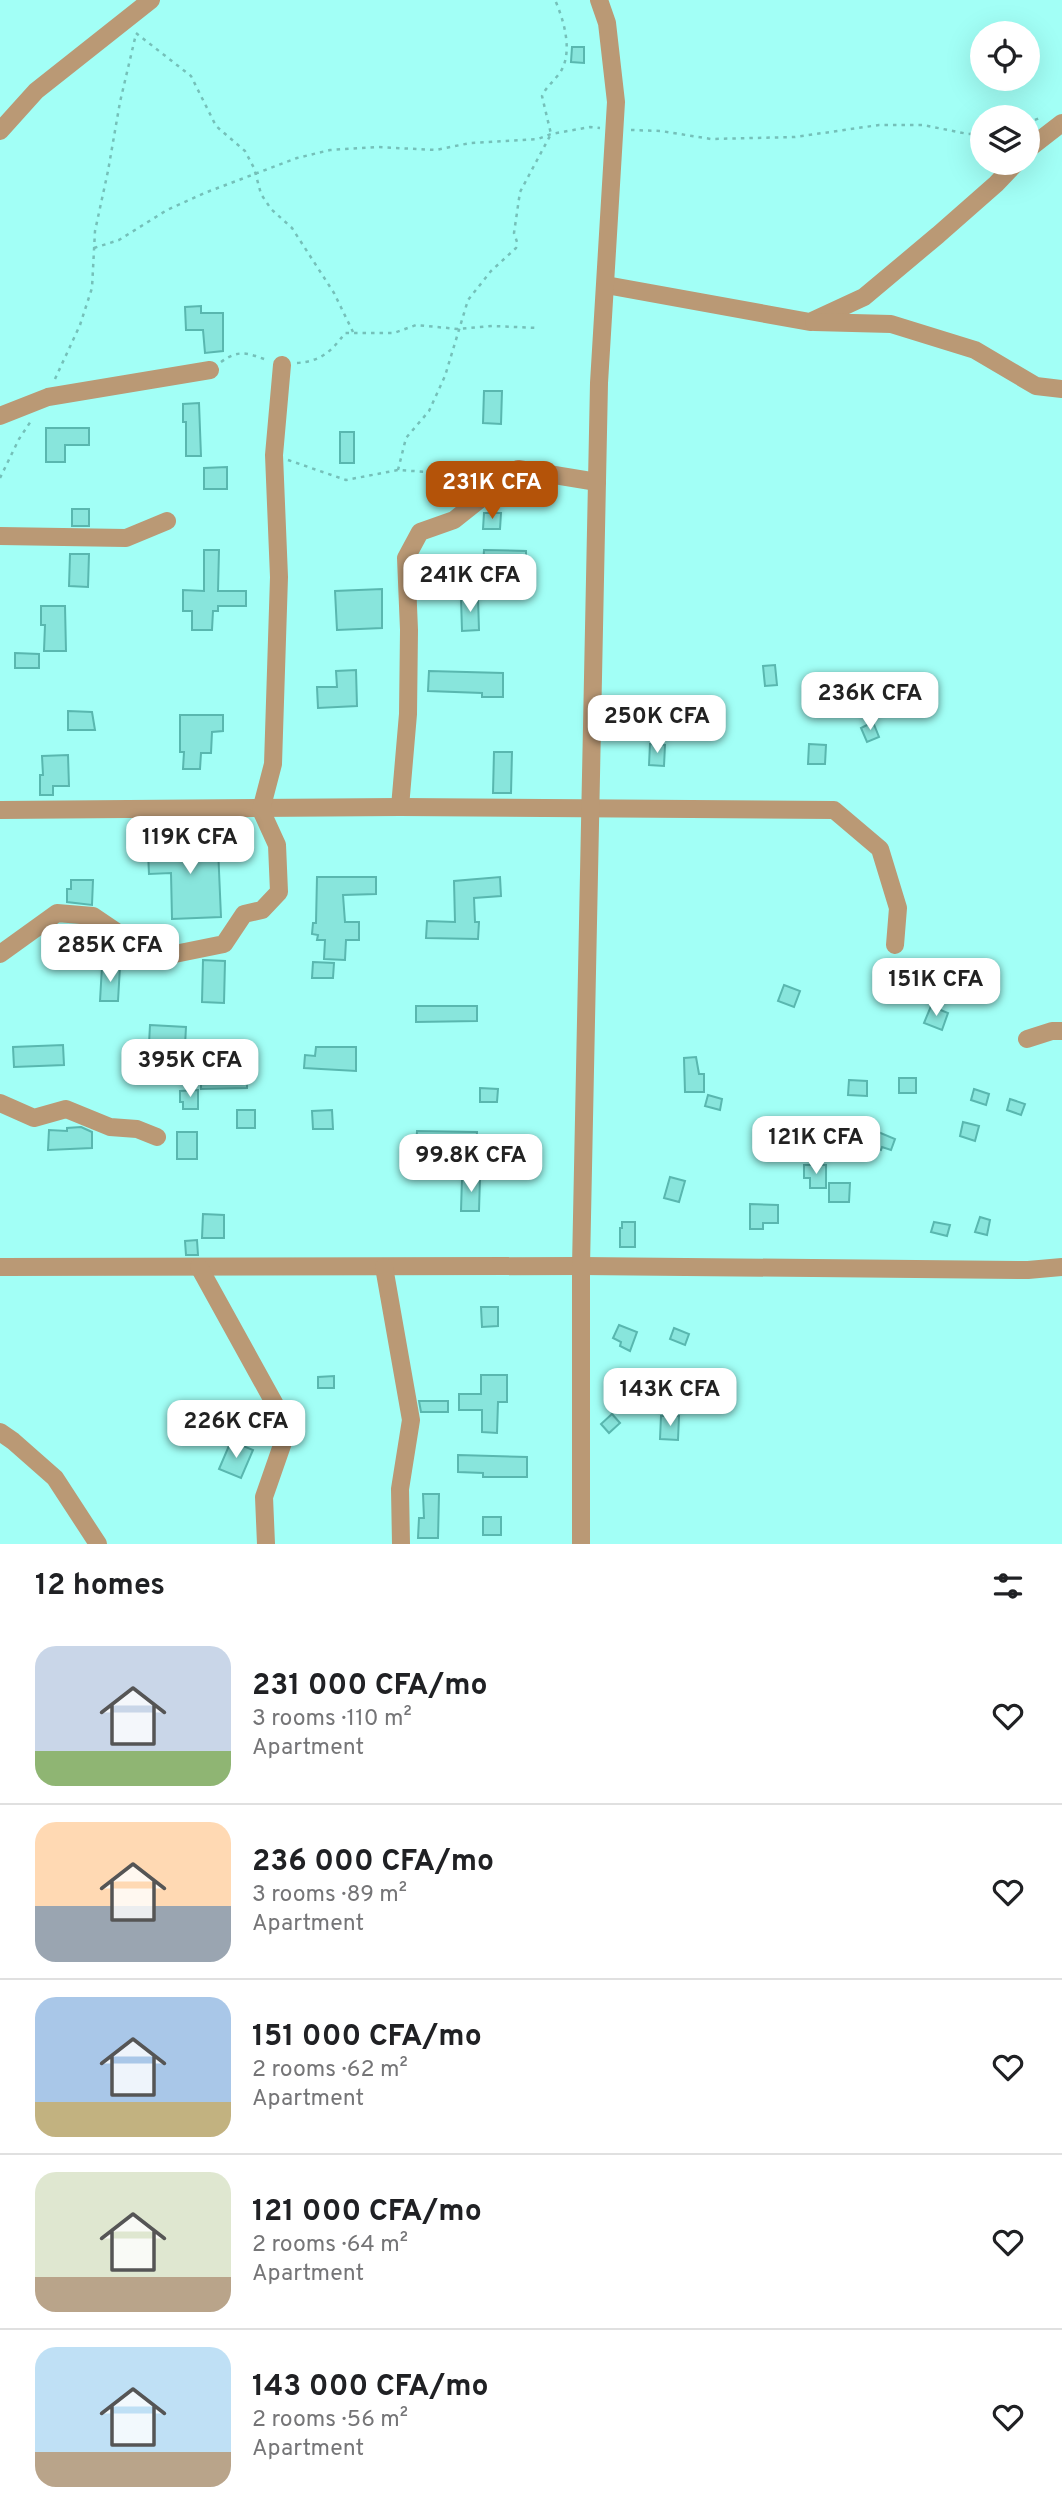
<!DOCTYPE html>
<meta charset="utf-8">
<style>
:root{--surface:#fff;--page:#f2f2f2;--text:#202124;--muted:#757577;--line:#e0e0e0;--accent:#b45309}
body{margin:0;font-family:Overpass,sans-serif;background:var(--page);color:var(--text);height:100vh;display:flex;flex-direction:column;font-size:26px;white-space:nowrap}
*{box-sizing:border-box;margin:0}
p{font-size:23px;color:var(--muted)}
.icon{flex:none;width:38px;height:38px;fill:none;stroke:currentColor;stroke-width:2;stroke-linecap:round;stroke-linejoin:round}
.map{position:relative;height:1544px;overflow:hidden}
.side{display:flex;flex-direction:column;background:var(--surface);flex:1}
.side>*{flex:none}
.buttons{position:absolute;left:970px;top:21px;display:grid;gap:14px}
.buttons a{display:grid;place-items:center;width:70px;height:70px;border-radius:50%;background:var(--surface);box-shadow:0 7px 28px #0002;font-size:35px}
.price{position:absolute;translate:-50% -60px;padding:0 16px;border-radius:14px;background:#fff;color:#222;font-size:23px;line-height:46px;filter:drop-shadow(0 2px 4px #0008)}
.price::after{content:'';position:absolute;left:50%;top:42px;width:21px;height:16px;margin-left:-10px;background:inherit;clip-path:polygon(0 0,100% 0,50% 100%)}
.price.current{background:var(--accent);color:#fff}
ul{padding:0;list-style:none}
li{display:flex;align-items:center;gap:21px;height:175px;padding:0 35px}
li+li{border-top:2px solid var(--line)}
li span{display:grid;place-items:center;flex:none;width:196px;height:140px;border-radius:21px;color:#555}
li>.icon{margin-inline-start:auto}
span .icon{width:84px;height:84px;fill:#fffc;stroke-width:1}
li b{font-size:30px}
h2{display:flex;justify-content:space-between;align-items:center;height:84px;padding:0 35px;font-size:30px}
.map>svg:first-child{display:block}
</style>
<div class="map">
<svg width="1062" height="1544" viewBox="0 0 1062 1544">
<rect width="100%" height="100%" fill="#a2fff6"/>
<!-- building -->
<g fill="#88e5dc" stroke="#59b7af" stroke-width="2">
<path d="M572,47H584V63L571,62Z"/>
<path d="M201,306V313H223V351L205,353L203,330H186L185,307Z"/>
<path d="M484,391H502L501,424L483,423Z"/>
<path d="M199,403L201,456H186V422H183V404Z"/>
<path d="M46,428H89V445H65V462H46Z"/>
<rect x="340" y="432" width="14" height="31"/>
<path d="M227,467V489H204V468Z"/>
<rect x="72" y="509" width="17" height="17"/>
<path d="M484,513H501L500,529H483Z"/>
<path d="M204,550H219L218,591H246V606H218V611H213L212,630H192V611H183V590L204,591Z"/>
<path d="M484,550L526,551V566H483Z"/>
<path d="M70,554H89L88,587L69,586Z"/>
<path d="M382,589V628L337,630L335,591Z"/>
<path d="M478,597L479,630L462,631L461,598Z"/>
<path d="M41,606H65L66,651H44L45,625H41Z"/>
<path d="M15,653L39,654V668H15Z"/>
<path d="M775,665L777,685L765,686L763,666Z"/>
<path d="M356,670L357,706L318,708L317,687H337L336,671Z"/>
<path d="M429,671L503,673V697H482V693L428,691Z"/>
<path d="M68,711L92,712L95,730H68Z"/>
<path d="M180,715H223V731L212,732L211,753H201L200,769H183L184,752H180Z"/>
<path d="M873,722L879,737L867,742L861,728Z"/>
<path d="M650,744L665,745L664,766L649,765Z"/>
<path d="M809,744L826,745L825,764H808Z"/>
<path d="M494,752H512L511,793H493Z"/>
<path d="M68,755L69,786H53V795H40V775H43L42,756Z"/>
<path d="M173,833H203V848H218L221,917L172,919L171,873L149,874L148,852L173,851Z"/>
<path d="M317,877H376V894L343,895L345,922H359V940H346L345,960L324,959L325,940H317L318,935L312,934L313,923H316Z"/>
<path d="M500,877L501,896L474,898L475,922H479L478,939L426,938L427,921L455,922L454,881Z"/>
<path d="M71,880H93L92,905L67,902V889H71Z"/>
<path d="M69,925L86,927L85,937L68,936Z"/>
<path d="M203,960L225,961L224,1003L202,1002Z"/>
<path d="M313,962L334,963L333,978H312Z"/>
<path d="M102,966H120L118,1001H100Z"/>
<path d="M784,985L800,991L794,1007L778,1001Z"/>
<path d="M416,1006H477V1021L416,1022Z"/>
<path d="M931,1006L948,1013L942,1030L924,1023Z"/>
<path d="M150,1025L186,1027L185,1046L149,1044Z"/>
<path d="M63,1045L64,1065L14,1067L13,1047Z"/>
<path d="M201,1045L248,1046L247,1088L201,1089Z"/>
<path d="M316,1047H356V1071L304,1068L305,1055L315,1056Z"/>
<path d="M696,1057L699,1074H704V1092H685L684,1058Z"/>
<rect x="899" y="1078" width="17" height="15"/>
<path d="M849,1080L867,1081V1096L848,1095Z"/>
<path d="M480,1088L498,1089L497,1102H480Z"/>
<path d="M974,1089L989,1094L986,1105L971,1100Z"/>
<path d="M198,1090V1109H183V1102H180V1091Z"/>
<path d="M708,1095L722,1099L720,1110L705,1106Z"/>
<path d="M1010,1099L1025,1104L1021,1115L1007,1110Z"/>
<rect x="237" y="1110" width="18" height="18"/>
<path d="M332,1110L333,1129H313L312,1111Z"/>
<path d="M852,1121L895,1139L891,1150L882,1147L881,1150L846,1138Z"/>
<path d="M963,1122L979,1126L975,1141L960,1136Z"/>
<path d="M81,1127L92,1132V1148L48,1150L49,1130L67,1131V1128Z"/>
<path d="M417,1131L477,1132L476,1149L416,1147Z"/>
<rect x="177" y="1132" width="20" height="27"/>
<path d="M804,1165H826V1188H810V1178H804Z"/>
<path d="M462,1177H480L479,1211H461Z"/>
<path d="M670,1177L685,1181L679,1202L664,1198Z"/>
<path d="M829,1183H850L849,1202H829Z"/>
<path d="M750,1204L778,1205V1223H763V1229H750Z"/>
<path d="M203,1214L224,1215V1238H202Z"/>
<path d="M980,1217L990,1220L987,1235L975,1232Z"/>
<path d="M622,1222H635V1247H620V1228H622Z"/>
<path d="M934,1222L950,1225L947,1236L931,1232Z"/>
<path d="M197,1240L198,1255H186L185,1241Z"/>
<path d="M481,1307H498V1326L482,1327Z"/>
<path d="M619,1325L637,1332L630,1351L620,1346L621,1342L613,1338Z"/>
<path d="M674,1328L689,1334L685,1345L670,1339Z"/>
<path d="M481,1375H507V1402H498L497,1433L482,1432V1410H459V1394H481Z"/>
<path d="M334,1376V1388H318V1377Z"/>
<path d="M419,1401H448V1412H421Z"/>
<path d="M612,1414L620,1423L609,1433L601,1424Z"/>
<path d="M661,1416H679L678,1440L660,1439Z"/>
<path d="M231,1441L253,1450L241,1478L219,1469Z"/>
<path d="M458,1455L527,1457V1477H483V1473L458,1472Z"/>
<path d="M423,1494H439L438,1538H418L419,1518H424Z"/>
<rect x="483" y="1517" width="18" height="18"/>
</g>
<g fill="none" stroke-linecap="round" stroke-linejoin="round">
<!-- path -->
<g stroke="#75c0b9" stroke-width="2.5" stroke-dasharray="3.5 5" stroke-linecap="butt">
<path d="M136,33L191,76L216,126L245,151L254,168L261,194L271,209L292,228L334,293L353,332"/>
<path d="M1027,123L1042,117"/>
<path d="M631,130L661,131L711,139L795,137L879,125H923L968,134L982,133"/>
<path d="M94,248L119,240L167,210L207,192L297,158L330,150L377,147L436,150L470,143L538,139L551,134L590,127L600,128"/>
<path d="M221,362C239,349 247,353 267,360"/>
<path d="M297,363C321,361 331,352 345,333H394L416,325L458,329L492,326L539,328"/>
<path d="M55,379L80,325L92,288L95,231L108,171L120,102L136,34"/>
<path d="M288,460L346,480L398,470L443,473L490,470"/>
<path d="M398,470L406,438L429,411L445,376L468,300L491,271L516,248L517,242L514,233L520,192L551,134L542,96C546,87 553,82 559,74C574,54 564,20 555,0"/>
<path d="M0,478L19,439L31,421"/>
</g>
<!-- minor -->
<g stroke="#ba9975" stroke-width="18">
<path d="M0,131L36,91L151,0"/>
<path d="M1027,150L1062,123"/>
<path d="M606,285L810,322L864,297L938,235L996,184L1016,163"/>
<path d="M814,322L891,324L975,350L1036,386L1062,389"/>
<path d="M0,416L48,397L210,370"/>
<path d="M0,536L126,538L167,521"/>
<path d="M400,807L408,714L409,630L406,558L420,532L454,520L518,469L597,482"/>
<path d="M0,810L400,807L834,810L880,849L898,908L895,945"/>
<path d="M0,954L57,913L93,916L155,958L224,944L244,914L262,910L279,892L277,845L261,810L273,764L279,577L274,455L282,365"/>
<path d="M1027,1039L1052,1031H1062"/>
<path d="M0,1103L34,1118L66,1109L110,1127L137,1129L157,1137"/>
<path d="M0,1267L581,1266L1028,1270L1062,1267"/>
<path d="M199,1267L288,1428L264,1497L266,1544"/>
<path d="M384,1267L411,1420L400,1489L401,1544"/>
<path d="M0,1432L13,1441L55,1478L98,1544"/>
<path d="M581,1544V1266L599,383L616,102L607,23L599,0"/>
</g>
</g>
</svg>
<div class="buttons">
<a><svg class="icon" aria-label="locate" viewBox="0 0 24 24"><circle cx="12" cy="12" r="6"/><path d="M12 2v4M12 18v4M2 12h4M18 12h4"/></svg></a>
<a><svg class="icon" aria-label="layers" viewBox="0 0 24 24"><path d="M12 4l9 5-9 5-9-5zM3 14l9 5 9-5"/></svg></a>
</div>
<b class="price current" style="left:492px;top:521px">231K CFA</b>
<b class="price" style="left:470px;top:614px">241K CFA</b>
<b class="price" style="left:870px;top:732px">236K CFA</b>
<b class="price" style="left:657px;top:755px">250K CFA</b>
<b class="price" style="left:190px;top:876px">119K CFA</b>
<b class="price" style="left:110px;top:984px">285K CFA</b>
<b class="price" style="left:936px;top:1018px">151K CFA</b>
<b class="price" style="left:190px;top:1099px">395K CFA</b>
<b class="price" style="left:816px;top:1176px">121K CFA</b>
<b class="price" style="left:471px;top:1194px">99.8K CFA</b>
<b class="price" style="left:670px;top:1428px">143K CFA</b>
<b class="price" style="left:236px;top:1460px">226K CFA</b>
</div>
<section class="side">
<h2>12 homes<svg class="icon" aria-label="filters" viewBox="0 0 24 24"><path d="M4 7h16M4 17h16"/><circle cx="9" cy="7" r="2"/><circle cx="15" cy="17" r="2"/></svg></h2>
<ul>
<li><span style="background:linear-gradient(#c9d6e8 75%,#8fb573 0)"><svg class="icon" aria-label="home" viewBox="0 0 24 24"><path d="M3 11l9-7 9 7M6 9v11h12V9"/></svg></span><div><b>231 000 CFA/mo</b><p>3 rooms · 110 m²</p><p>Apartment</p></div><svg class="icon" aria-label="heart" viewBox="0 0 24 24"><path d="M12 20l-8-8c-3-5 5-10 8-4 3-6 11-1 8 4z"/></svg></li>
<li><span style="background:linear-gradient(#ffd9b3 60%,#9aa5b1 0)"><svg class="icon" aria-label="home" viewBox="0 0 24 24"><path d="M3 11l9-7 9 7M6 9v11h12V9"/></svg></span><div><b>236 000 CFA/mo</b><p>3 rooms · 89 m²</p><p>Apartment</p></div><svg class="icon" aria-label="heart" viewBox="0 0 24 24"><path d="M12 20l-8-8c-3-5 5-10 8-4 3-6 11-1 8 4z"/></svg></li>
<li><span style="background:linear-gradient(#a9c7e8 75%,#c2b280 0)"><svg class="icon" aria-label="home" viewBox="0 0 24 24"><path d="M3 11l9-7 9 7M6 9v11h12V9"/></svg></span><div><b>151 000 CFA/mo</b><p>2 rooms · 62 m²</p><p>Apartment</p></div><svg class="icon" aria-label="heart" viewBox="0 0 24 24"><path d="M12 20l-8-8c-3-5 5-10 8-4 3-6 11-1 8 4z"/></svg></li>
<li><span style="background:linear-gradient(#dfe7d0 75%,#b9a48a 0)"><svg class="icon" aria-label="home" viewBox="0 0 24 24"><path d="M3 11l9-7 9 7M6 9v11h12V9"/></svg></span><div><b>121 000 CFA/mo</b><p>2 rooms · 64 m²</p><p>Apartment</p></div><svg class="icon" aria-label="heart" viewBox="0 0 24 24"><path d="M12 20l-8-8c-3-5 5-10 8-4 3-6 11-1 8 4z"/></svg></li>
<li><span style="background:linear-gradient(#bfe0f5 75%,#b9a48a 0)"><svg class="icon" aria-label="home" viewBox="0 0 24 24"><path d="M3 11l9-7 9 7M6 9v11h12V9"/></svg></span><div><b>143 000 CFA/mo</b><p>2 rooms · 56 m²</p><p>Apartment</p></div><svg class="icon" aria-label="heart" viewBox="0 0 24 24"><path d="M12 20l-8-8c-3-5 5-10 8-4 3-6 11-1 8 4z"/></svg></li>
</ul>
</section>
